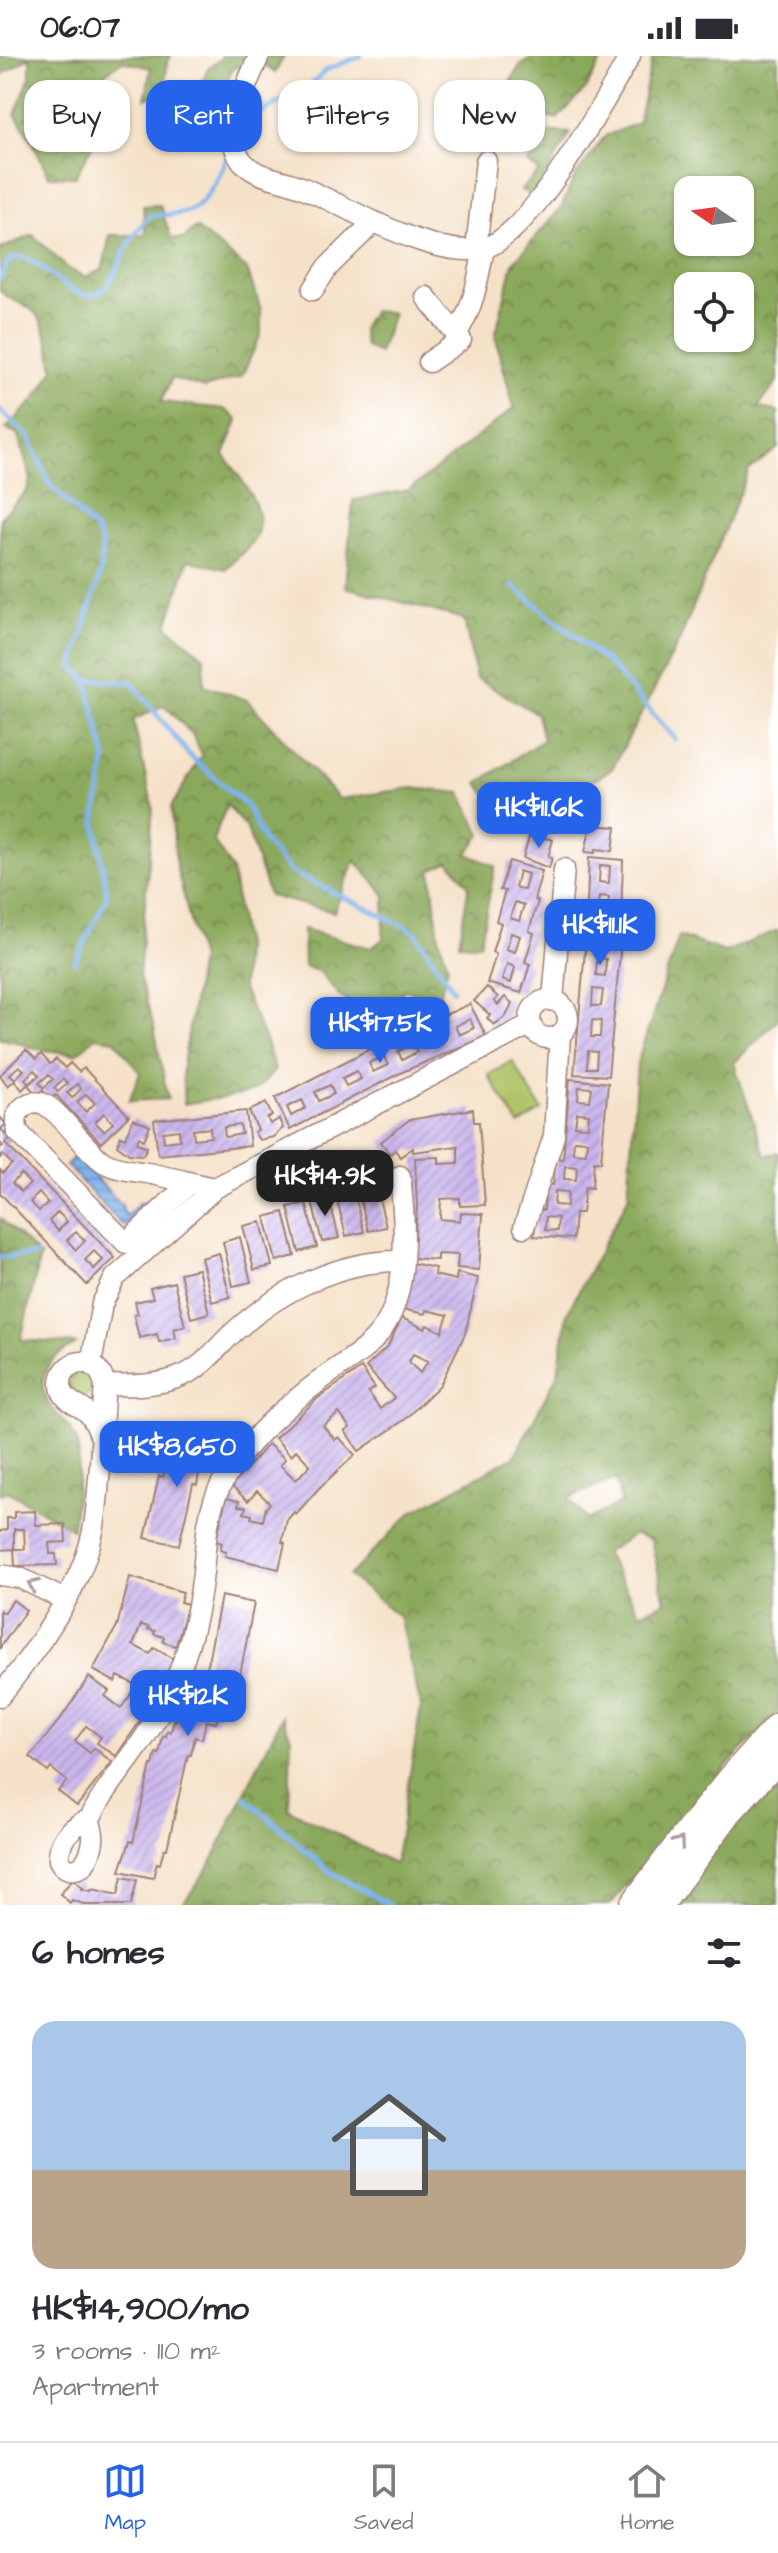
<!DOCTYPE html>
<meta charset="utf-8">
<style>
:root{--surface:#fff;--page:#f7f7f7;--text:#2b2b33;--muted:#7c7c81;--line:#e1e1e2;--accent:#2563eb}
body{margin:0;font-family:"Architects Daughter",sans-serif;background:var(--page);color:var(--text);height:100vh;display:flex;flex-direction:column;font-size:30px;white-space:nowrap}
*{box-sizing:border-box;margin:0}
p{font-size:26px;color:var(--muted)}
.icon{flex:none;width:44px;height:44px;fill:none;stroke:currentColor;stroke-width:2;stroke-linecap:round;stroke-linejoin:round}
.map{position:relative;height:1849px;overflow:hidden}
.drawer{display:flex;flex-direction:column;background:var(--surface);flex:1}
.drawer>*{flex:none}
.top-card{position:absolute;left:24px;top:24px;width:730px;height:72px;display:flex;gap:16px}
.needle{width:52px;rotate:283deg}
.tools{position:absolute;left:674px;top:120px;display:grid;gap:16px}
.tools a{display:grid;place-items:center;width:80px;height:80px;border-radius:16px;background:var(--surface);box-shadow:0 2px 6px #0004;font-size:40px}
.price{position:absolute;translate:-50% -68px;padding:0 18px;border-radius:16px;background:var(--accent);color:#fff;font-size:26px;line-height:52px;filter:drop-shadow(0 2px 4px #0008)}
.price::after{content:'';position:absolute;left:50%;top:48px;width:24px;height:18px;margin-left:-12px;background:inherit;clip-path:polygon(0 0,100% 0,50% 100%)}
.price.current{background:#222;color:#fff}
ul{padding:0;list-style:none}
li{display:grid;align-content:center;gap:16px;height:424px;padding:0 32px}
li span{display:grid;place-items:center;height:248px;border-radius:24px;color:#555}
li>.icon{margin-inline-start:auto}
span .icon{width:144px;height:144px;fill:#fffc;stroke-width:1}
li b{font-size:34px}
h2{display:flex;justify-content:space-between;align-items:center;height:96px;padding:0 32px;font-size:34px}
.pill{padding:0 28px;border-radius:24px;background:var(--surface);box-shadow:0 2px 6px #0004;font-size:28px;line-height:72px}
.pill.current{background:var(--accent);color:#fff}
.status{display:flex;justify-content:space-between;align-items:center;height:56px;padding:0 40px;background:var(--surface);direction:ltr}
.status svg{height:22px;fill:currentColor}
.tabs{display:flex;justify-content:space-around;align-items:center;height:112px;border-top:2px solid var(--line);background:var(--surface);font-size:22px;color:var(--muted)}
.tabs a{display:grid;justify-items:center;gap:4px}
.tabs .current{color:var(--accent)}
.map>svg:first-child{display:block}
</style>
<div class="status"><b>06:07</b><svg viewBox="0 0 49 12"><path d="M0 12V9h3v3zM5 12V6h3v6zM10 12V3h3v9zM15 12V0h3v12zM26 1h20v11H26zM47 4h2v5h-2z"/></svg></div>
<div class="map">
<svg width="778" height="1849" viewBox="0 0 778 1849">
<defs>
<pattern id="forest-crowns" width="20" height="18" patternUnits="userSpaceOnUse" patternTransform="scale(2)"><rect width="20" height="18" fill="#8ba95c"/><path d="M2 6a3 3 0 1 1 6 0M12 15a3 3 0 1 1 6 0" fill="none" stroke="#74894c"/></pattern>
<pattern id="water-rules" width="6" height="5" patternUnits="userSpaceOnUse" patternTransform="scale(2)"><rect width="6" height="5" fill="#7fb2ec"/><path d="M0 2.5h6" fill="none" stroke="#6a90bf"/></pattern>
<pattern id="building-hatch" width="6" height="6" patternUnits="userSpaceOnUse" patternTransform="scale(2)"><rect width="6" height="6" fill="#c9b5ec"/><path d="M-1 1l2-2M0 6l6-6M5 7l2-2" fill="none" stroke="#ae9bcb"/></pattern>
</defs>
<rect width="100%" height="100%" fill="#fff"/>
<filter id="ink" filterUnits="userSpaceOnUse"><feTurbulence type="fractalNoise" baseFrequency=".0125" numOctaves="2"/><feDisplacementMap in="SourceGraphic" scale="16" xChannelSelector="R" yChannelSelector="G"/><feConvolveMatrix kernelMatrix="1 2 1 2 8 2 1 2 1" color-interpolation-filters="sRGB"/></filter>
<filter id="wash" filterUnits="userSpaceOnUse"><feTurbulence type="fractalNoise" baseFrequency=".006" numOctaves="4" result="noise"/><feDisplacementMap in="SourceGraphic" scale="32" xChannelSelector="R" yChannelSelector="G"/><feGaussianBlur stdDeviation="1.8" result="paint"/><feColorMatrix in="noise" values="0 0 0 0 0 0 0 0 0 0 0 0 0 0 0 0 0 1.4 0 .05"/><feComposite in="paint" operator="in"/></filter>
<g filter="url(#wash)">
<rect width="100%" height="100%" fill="#f5e1c7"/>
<!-- grass -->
<g fill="#afc367" stroke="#7c7149" stroke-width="2">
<path d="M512,1005L542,1054L519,1069L488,1019Z"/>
<circle cx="82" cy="1328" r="12"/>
</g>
<!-- forest -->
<g fill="url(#forest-crowns)" stroke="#6a6444" stroke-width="2" fill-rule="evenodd">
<path d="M0,0H171L168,6L163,37L145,43L151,12L122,5L104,18L105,67L75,121L49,120L32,86L15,58L30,21V1L3,18L0,13Z"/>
<path d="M221,0H284L275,17L262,7L233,12L222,34L200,32L208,12L222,2Z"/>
<path d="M533,0H604L586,33L557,63L496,48L521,8Z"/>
<path d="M653,0H778V325L758,352L778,355V392L749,414L678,588L612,713L513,771L478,727L543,684L537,658L476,622L464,563L345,531L353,444L409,434L514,352L495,280L513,207L561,152L574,122L605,80L638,67ZM688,134H740V186H688ZM688,230H740V282H688Z"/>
<path d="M540,75L571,77L533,140L521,134L539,115L527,106L540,97Z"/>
<path d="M160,149L171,182L183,183L196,172L247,213L261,254V278L242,320L205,332L172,322L161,346L224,353L238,364L224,399C238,418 268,454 256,480C251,492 234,504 225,513L188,504L167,570L204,601V629L247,644L339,743L412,732L461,737L481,779L467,798L495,810L480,888L459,887L469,829L449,805L431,814L439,882L448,910L437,948L405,933L377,971L336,936L320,916L304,910L303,873L371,892L383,883L385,839L355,804L334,856L269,840L247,773L227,749L213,784L232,814L244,890L242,931L267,989L275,1014C269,1020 263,1029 256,1033C245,1041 200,1044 184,1048L182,1015L200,904L176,809L171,751L202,699L192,678L164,649L133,664L153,752L139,920L154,971L168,1043L129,1045L140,1017L115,984L96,981L76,998L36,993L13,985L0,983V462L26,436L31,423L17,377L6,373L34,344L54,313C50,295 46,262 29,252C19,246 9,243 0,235V193L33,179L67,212L85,221L102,214L110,179H146L143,150Z"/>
<path d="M373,255L393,257L379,297L365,290L362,273Z"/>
<path d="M778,874V963L734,1007L765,1100L778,1096V1656L727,1710L610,1849H278L268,1843L258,1849H182L209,1811L282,1660L291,1682L289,1753L395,1808L421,1651L399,1560L349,1520L412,1456L514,1401L558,1317L567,1257L628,1142L637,1007L679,880L725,896ZM616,1423L621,1447L587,1464L568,1442ZM635,1478L651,1484L665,1546L640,1557L605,1497Z"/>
<path d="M0,1162L40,1200L21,1284L77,1288C51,1299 31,1324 51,1351C59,1362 73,1372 77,1386C82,1406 74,1451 72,1473L7,1435L0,1438Z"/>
<path d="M778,1734V1849H675L727,1776Z"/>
</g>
<!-- water -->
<path fill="url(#water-rules)" stroke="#64688c" stroke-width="2" d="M75,1100L122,1149L125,1159L129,1158L139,1147H147L152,1153L134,1172L121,1168L66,1109Z"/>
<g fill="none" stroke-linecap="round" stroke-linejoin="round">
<!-- stream -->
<g stroke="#7fb2ec" stroke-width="5">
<path d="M253,62L281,45L305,35L326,14L361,0"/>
<path d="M0,222C2,217 5,209 9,205C31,184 68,251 97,237C114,229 119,206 127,191C133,180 141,170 149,160C160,158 178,160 188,155C209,147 222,115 229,96"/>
<path d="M0,354L29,381L49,427L96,475L102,488L101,514L73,610L86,623L106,702L95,763L107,840L75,907"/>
<path d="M513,530L608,607L675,683"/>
<path d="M86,623L132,627L189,699L246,749L265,787L291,816L414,875L453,933"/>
<path d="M0,1201L37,1199"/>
<path d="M245,1741L329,1815L389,1849"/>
</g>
</g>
<g id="blocks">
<!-- building -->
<g fill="url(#building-hatch)" fill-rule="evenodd">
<path d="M591,769L616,771L613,795L596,793L595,797L585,796Z"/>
<path d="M530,778L553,784L548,801L552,802L549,812L523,802Z"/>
<path d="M589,801L623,804L620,897L608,1020L574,1018L585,894ZM600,809L610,810L609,827L599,826ZM599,840L609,841L607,858L598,857ZM598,871L607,872L606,889L597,888ZM597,902L606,903L605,920L596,919ZM593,933L603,934L601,950H592ZM592,964L601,965L600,981H591ZM588,995L597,996L596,1012H587Z"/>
<path d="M509,805L542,815L534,844L538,845L529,875L534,877L525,906L530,908L521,937L487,927L496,898L492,896L501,867L496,865L505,835L500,834ZM519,815L528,818L524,834L515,831ZM515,846L524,849L519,865L510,862ZM511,877L520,880L515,896L506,893ZM507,908L515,911L511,927L502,924Z"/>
<path d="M487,931L498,941L494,945L498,949L505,941L512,947L506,960L494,969L487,962L490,959L474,945Z"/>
<path d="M470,948L486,980L400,1017L290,1074L275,1042L385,985ZM470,963L474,972L459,979L455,970ZM441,976L445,984L430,991L426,983ZM413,988L417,996L402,1004L398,995ZM384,1000L388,1009L373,1016L369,1007ZM357,1015L361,1023L346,1030L342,1022ZM330,1029L334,1038L319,1045L315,1036ZM302,1044L306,1052L291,1060L287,1051Z"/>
<path d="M26,994L36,1003L41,998L50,1008L56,1003L65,1012L70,1007L79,1016L84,1012L129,1060L101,1087L56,1039L51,1043L42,1034L53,1023L48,1019L39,1027L44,1032L37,1039L28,1029L39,1019L34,1014L25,1023L29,1027L22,1034L15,1024L8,1030L0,1019ZM19,1010L24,1014L15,1023L10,1018ZM63,1023L67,1028L58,1036L54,1032ZM77,1028L81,1033L72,1042L67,1037ZM86,1038L95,1047L86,1056L77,1046ZM104,1057L113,1067L104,1075L95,1066Z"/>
<path d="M570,1023L608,1027L601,1106L594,1105L592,1132L585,1131L582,1157H575L573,1183L534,1180L537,1154H544L546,1128L553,1129L556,1102L563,1103ZM579,1031L592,1032L590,1045L578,1044ZM577,1057L589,1058L588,1071L575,1070ZM574,1084L587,1085L586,1098L573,1097ZM565,1110L577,1111L576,1124L564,1123ZM555,1135L568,1136L567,1150L554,1149ZM546,1161L558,1162L557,1175L545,1174Z"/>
<path d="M266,1047L272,1060L267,1062L270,1068L279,1063L283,1072L273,1081L259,1084L254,1076L258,1074L249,1055Z"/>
<path d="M473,1053L474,1066H479L485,1149L460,1150V1142L441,1143L440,1163L460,1165L461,1157L483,1158L479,1214L457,1212L458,1199L437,1198V1204L413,1202L417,1151L415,1102L439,1101V1108L458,1107V1090L413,1096V1092L400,1101L395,1094L390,1098L381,1086L409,1064Z"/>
<path d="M246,1055L250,1090L158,1099L154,1064ZM240,1069L242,1078L225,1081L224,1071ZM210,1072L211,1081L194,1083L193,1074ZM179,1074L180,1084L164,1086L163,1076Z"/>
<path d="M0,1061L6,1068L1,1073L10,1083L5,1087L115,1202L87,1229L0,1137V1114L3,1117L12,1108L3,1099L0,1102V1092L3,1090L0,1087ZM21,1118L30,1128L21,1136L12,1127ZM39,1137L48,1147L39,1155L30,1146ZM58,1156L67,1166L58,1175L49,1165ZM76,1176L85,1185L76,1194L67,1184ZM94,1195L103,1204L94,1213L85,1204Z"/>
<path d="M133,1063L150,1070L144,1084L139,1081L137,1087L147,1091L143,1099L129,1098L117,1089L121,1080L125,1082Z"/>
<path d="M375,1126L386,1171L368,1175L357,1131Z"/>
<path d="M353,1132L364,1176L346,1180L335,1136Z"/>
<path d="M328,1137L339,1182L322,1186L311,1142Z"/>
<path d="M306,1147L317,1191L299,1196L288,1151Z"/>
<path d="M284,1156L295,1200L276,1205L265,1161Z"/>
<path d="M261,1166L272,1210L254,1214L243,1170Z"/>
<path d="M240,1181L251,1226L233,1230L223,1186Z"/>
<path d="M219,1197L230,1241L212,1246L201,1202Z"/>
<path d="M412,1207L435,1212L434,1219L456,1224L457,1217L478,1222L465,1278L440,1329L404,1364L359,1395L345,1375L350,1372L339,1357L323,1370L335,1384L339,1381L355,1399L319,1432L296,1458L294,1456L287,1464L282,1486L285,1487L279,1513L225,1500L226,1496L220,1494L222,1487L216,1485L226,1442L239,1445L238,1450L246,1451L244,1457L252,1459L251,1462L263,1465L266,1452L270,1447L257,1435L248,1445L231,1430L268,1388L285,1403L280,1409L296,1424L310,1409L296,1394L291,1400L275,1382L317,1343L361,1312L375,1332L368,1336L380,1353L394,1342L366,1311L388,1290L402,1262L425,1273L427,1269L442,1276L448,1259L426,1254L425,1258L402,1253ZM413,1298L428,1305L420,1317L409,1306Z"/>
<path d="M198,1213L209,1257L191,1262L180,1217Z"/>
<path d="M174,1226L185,1270L174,1273L176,1282L159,1286L157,1278L139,1282L134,1259L138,1258L135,1246L153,1242L150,1232Z"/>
<path d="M182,1378L215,1385L212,1400L208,1399L204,1414L200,1413L197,1429L193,1428L179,1489L145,1482L159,1420L163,1421L167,1406H171L174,1391L179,1392Z"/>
<path d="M35,1455L36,1469L65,1468L66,1486L49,1487L50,1498H56L57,1509L15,1510L14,1493L0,1494V1475L7,1474V1462H14V1456ZM14,1473H24L25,1493H14Z"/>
<path d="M130,1521L183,1536L180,1546L188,1548L176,1590L163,1586L164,1581L154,1578L155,1575L148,1573L149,1571L141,1569L133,1589L150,1598L154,1592L175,1604L149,1652L116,1700L97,1687L101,1681L86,1670L75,1685L90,1697L94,1692L112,1706L77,1750L58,1735L67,1725L51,1712L48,1716L30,1701L61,1662L89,1621L109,1635L105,1640L121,1652L129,1641L136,1629L118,1620L115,1626L93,1614L117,1570Z"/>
<path d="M221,1540L254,1547L239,1624L235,1623L232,1638L227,1637L224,1653L220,1652L216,1667L206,1665L202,1683L195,1681L191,1699H188L167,1793H164L160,1808L157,1807L153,1822L120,1815L130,1785L133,1786L151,1709H153L156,1697L159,1698L163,1680L166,1681L167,1675L171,1676L174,1664L176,1665L178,1659L182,1660L186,1644L190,1645L194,1630L198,1631L201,1615L206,1616Z"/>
<path d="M13,1544L26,1554L0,1592V1554L4,1557Z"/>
<path d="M122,1821L137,1824L131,1849H86L72,1844L70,1847L60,1838L73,1823L83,1832L82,1833L91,1835L92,1833L118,1839Z"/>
</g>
</g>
</g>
<g filter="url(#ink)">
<use href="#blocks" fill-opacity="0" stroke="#a08079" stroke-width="2"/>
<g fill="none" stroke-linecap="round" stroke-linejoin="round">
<defs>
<g id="minor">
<path d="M259,0C249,24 223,74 238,99C252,123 278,121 301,131C347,150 434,205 484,192C530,180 606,43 630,0"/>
<path d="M476,193L486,105"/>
<path d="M313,234L328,211L374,166"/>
<path d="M426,241L456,278C474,252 478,223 484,192"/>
<path d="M429,306L461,284L456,278"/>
<circle cx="549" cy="963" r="19"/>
<path d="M553,944L564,813"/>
<path d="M190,1127L126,1187L17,1075L16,1061C21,1051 29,1044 41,1047C59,1052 85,1095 105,1107C117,1113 128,1114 141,1116C166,1120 191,1127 215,1132"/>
<path d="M524,1171L554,1080L560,979"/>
<path d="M91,1308L102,1248L115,1222L215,1132L531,968"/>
<path d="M105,1329C131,1330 160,1330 184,1319C205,1310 218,1290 235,1275C281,1234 340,1204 402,1205"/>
<path d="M0,1519L20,1522L65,1544"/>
<path d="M0,1640C37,1593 84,1529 94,1470C101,1426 101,1374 105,1329C97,1294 59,1303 61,1330C63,1346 78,1348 88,1357C94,1363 97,1371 100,1379"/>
<path d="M83,1766L91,1769C96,1783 91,1798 83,1810C73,1816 64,1814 59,1804C58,1787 68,1774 83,1766Z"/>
<path d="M88,1767C103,1733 129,1707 148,1676C164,1652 176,1626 185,1600C194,1573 200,1545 203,1517C206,1486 206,1457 221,1429C245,1385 286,1350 326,1320C349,1303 374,1291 388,1264C409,1224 405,1163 400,1120"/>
</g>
<g id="major">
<path d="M633,1849C679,1786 724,1727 778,1670"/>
<path d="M660,1849L729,1756L778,1702"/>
</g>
</defs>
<!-- minor casing -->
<use href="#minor" stroke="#a08079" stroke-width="23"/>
<!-- major casing -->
<use href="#major" stroke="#a08079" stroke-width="29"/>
<!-- minor -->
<use href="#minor" stroke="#fff" stroke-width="20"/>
<!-- major -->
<use href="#major" stroke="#fff" stroke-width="26"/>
</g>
<!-- one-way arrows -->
<defs><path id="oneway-chevron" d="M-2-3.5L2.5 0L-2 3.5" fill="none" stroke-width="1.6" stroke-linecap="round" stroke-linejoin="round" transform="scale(2)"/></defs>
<g stroke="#ae9aa0">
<use href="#oneway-chevron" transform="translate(33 1529) rotate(-155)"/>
<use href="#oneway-chevron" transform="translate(679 1786) rotate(-54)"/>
</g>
</g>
</svg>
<div class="tools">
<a><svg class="needle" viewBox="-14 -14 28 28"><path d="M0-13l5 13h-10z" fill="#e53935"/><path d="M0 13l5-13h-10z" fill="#7c7c81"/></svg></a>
<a><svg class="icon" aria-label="locate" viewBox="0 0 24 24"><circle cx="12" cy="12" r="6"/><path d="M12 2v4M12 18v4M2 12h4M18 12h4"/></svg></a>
</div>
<b class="price" style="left:539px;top:794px">HK$11.6K</b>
<b class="price" style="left:600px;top:911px">HK$11.1K</b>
<b class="price" style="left:380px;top:1009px">HK$17.5K</b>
<b class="price current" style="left:325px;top:1162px">HK$14.9K</b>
<b class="price" style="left:177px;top:1433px">HK$8,650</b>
<b class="price" style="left:188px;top:1682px">HK$12K</b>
<div class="top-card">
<a class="pill">Buy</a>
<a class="pill current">Rent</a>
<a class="pill">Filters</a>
<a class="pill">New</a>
</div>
</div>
<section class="drawer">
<h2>6 homes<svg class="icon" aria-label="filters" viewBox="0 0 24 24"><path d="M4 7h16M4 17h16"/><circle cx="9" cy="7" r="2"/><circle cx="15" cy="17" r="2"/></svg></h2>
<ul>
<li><span style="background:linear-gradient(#a9c7e8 60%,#b9a48a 0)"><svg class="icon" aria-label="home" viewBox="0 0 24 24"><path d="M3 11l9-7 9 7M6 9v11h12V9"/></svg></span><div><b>HK$14,900/mo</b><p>3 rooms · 110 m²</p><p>Apartment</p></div></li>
</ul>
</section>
<nav class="tabs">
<a class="current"><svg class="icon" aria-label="map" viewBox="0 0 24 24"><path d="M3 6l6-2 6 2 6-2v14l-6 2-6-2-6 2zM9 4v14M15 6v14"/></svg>Map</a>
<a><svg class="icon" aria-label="saved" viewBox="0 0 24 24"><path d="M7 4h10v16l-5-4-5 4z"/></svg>Saved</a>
<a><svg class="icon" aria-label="home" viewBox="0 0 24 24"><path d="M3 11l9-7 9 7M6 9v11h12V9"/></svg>Home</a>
</nav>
